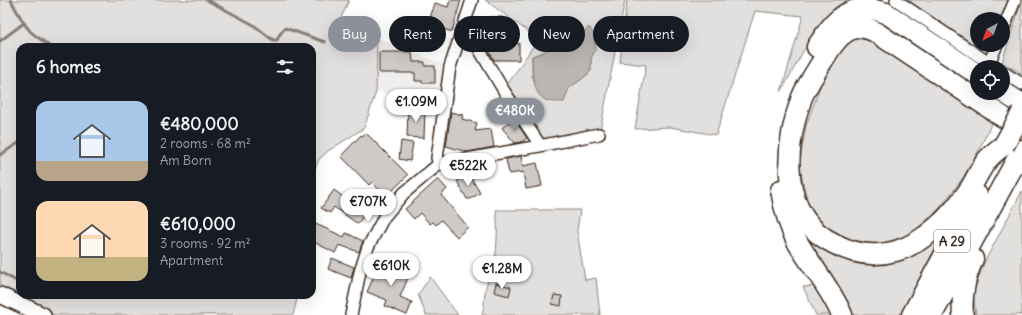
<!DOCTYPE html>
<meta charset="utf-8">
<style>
:root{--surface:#171b24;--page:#20242c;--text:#f1f3f6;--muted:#9ea1a6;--accent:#8c9099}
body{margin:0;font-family:Delius,sans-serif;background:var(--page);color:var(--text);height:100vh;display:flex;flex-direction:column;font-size:15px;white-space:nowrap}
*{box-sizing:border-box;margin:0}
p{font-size:13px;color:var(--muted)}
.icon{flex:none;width:22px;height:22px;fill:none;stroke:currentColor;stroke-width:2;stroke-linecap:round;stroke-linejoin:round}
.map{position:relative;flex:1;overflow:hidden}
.drawer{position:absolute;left:16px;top:43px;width:300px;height:256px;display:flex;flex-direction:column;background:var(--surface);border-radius:12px;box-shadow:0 4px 16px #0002}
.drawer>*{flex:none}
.guide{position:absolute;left:328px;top:16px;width:380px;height:36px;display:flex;gap:8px}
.needle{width:26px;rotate:221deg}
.tools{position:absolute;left:970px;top:12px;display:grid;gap:8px}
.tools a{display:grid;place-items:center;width:40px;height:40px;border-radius:50%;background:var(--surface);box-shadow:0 4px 16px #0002;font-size:20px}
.price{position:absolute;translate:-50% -34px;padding:0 9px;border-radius:14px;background:#fff;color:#222;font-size:13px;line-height:26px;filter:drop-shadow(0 1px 2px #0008)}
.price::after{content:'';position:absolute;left:50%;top:24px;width:12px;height:9px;margin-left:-6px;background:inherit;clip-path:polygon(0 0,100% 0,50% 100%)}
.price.active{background:var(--accent);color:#fff}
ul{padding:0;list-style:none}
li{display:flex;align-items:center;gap:12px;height:100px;padding:0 20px}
li span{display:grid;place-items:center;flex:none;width:112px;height:80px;border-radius:12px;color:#555}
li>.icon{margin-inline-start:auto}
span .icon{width:48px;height:48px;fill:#fffc;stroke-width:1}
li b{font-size:17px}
h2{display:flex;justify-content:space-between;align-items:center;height:48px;padding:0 20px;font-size:17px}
.pill{padding:0 14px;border-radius:18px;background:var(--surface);box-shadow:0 4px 16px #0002;font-size:14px;line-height:36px}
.pill.active{background:var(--accent);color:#fff}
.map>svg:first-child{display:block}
</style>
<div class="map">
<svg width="1022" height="315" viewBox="0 0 1022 315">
<rect width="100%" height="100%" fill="#fff"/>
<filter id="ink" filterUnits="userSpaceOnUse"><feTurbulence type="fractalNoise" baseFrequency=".025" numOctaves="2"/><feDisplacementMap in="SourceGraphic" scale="8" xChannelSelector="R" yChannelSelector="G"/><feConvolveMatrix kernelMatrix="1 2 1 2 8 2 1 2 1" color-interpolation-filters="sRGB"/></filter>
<g filter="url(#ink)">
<!-- built -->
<path fill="#f1efee" d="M377,38L445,65L440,100L376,92Z"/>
<!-- green -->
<g fill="#e2e0de" stroke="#8e857e" fill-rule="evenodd">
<path d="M0,0H349L340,20L377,38L376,92L364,128L328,151L319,159L312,176V47H20V295H298L293,315H54L0,289Z"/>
<path d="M485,0H625L600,131L541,142L506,87L538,39ZM589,27L596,49L591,58V71L582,79L569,88L532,77V56L542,53L559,43L576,41Z"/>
<path d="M627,0H853C849,1 844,2 841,4C815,23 797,64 781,92L803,16L755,11L716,135L670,127L635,129L646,65L620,62Z"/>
<path d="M907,0H1008L1000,19H977V45H981L975,48Z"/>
<path d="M1022,0V74L1002,62Z"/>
<path d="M851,38L871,39L993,120L980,148L963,178L939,209L911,234L879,245L853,244L836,235L824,225L809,207L799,166L806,126L821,84L838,52Z"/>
<path d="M1022,191V315H976L973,294L984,263Z"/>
<path d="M789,204L877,260L955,211L900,315H847L811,259Z"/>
<path d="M496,210H580L577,231L585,280L596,278L600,315H482C486,302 482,283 494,273C496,252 499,231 496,210Z"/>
<path d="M430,277L458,315H426L418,295Z"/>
<path d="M814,286L826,300L831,315H816L803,287Z"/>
</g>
<!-- water -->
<path fill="#bcb6b3" stroke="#887e77" d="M589,27L594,35L596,49L591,58V71L582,79L569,88L564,102C559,102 552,102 548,101C531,96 533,69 532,56L542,53L559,43L576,41Z"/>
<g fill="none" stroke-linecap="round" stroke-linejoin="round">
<!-- stream -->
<g stroke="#887e77" stroke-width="3">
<path d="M11,0C16,10 22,22 30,31C36,37 44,41 50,47"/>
<path d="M207,0L252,24L273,40H277L280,34L285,28L325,42"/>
<path d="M0,41L24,23"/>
<path d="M0,155L20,142"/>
<path d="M0,272L20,283"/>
</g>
</g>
<!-- building -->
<g fill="#cfcac7" stroke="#3b2a1e">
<path d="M450,0H461L452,32L428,24L435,3L448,7Z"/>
<path d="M489,17H503V43H519V60H494L490,53L489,31L485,32V24H489Z"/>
<path d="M379,52H412L413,62H425V66H435V83H422V81H415V73H379Z"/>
<path d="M408,109H425L424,138L407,137Z"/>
<path d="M451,112L463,115L462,119L477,123L475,131L491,129L494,147L467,152L446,146Z"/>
<path d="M513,118L527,138L522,142L515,143L502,128Z"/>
<path d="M366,133L408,175L386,197L372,182L369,185L341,156L361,135L362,136Z"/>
<path d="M401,141L413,143L410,161L399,159Z"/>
<path d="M521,156L523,166L537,163L542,186L526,189L523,172L509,174L506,159Z"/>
<path d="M469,174L480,193L470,199H467L457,181Z"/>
<path d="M438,179L447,189L441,195L468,227L457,237L441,220L436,225L433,222L430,224L420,213L414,219L405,209Z"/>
<path d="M334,190L365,213L358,224L334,207L330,213L321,208Z"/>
<path d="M316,224L344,237L346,233L363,241L359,252L339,245L335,253L312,241V233Z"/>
<path d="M332,258L354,267L351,278L328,269Z"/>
<path d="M381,260L410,273L400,297L412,302L407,315L385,306L387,300L367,292Z"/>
<path d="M496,283L511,287L509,296L494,292Z"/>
<path d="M554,295L562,296L561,306L552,304Z"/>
</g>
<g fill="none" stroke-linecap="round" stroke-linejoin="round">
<defs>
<g id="minor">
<path d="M896,0L995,67"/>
<path d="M1003,30L1015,0"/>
<path d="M461,34L467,37L473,41L479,49L504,91L538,142L539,146"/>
<path d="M989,63L997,45"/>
<path d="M1003,72L1022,84"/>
<path d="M439,164L437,158L450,67L472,0"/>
<path d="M351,315L360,272L368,247L384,217L404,193L439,164L539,146L599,134"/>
</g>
<path id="secondary" d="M0,295L43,315"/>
<g id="motorway">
<path d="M817,47C835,19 850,0 886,13L977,74"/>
<path d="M1003,92L1022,104"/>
<path d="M1003,117L877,33C867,27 856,25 846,32C834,39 827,54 820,65C814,75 807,85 802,97C784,147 778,217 835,244C854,254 875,257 896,251C926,242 952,215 969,190C976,180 980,168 988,159C992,154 999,149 1004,145"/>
<path d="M781,190C784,208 789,227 798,243C812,267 831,289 842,315"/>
<path d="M912,315L977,195"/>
<path d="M932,315L1022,150"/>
<path d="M963,315C961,295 965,277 973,259"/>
</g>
</defs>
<!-- minor casing -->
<use href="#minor" stroke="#3b2a1e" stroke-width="14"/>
<!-- secondary casing -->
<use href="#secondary" stroke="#3b2a1e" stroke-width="18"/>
<!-- motorway casing -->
<use href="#motorway" stroke="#3b2a1e" stroke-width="23"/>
<!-- minor -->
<use href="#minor" stroke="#fff" stroke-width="11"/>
<!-- secondary -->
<use href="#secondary" stroke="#fff" stroke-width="15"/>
<!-- motorway -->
<use href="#motorway" stroke="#fff" stroke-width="20"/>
<defs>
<path id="motorway-bridge" d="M1004,145L1022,113"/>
</defs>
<!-- motorway-bridge casing -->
<use href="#motorway-bridge" stroke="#3b2a1e" stroke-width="23" stroke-linecap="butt"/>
<!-- motorway-bridge -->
<use href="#motorway-bridge" stroke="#fff" stroke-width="20"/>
</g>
</g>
<g text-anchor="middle" stroke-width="4" stroke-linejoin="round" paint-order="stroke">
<!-- shield labels -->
<rect fill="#fff" stroke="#766a62" stroke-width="1" x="934" y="230" width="36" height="22" rx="3"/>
<g font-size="13" font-weight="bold" fill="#3b2a1e">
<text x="952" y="246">A 29</text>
</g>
</g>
</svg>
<div class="tools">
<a><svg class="needle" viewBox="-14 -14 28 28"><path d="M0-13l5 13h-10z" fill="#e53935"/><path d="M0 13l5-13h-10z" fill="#9ea1a6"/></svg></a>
<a><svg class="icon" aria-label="locate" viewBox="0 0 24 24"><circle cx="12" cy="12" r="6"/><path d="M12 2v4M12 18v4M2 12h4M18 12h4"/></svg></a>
</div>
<b class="price" style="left:416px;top:123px">€1.09M</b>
<b class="price active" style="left:515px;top:132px">€480K</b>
<b class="price" style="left:468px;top:187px">€522K</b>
<b class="price" style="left:368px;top:223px">€707K</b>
<b class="price" style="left:391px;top:287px">€610K</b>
<b class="price" style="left:502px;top:290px">€1.28M</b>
<div class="guide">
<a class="pill active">Buy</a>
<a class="pill">Rent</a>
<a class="pill">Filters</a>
<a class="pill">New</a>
<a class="pill">Apartment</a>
</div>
<section class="drawer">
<h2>6 homes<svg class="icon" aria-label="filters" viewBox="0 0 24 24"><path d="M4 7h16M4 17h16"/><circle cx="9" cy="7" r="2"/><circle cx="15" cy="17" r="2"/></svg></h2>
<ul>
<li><span style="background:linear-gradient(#a9c7e8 75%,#b9a48a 0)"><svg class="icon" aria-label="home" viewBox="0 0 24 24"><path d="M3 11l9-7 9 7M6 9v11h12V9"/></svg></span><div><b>€480,000</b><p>2 rooms · 68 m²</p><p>Am Born</p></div></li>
<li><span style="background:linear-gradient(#ffd9b3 70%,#c2b280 0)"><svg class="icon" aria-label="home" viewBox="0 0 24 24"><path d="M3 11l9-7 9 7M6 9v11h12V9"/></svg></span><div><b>€610,000</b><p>3 rooms · 92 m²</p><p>Apartment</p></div></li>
</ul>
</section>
</div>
